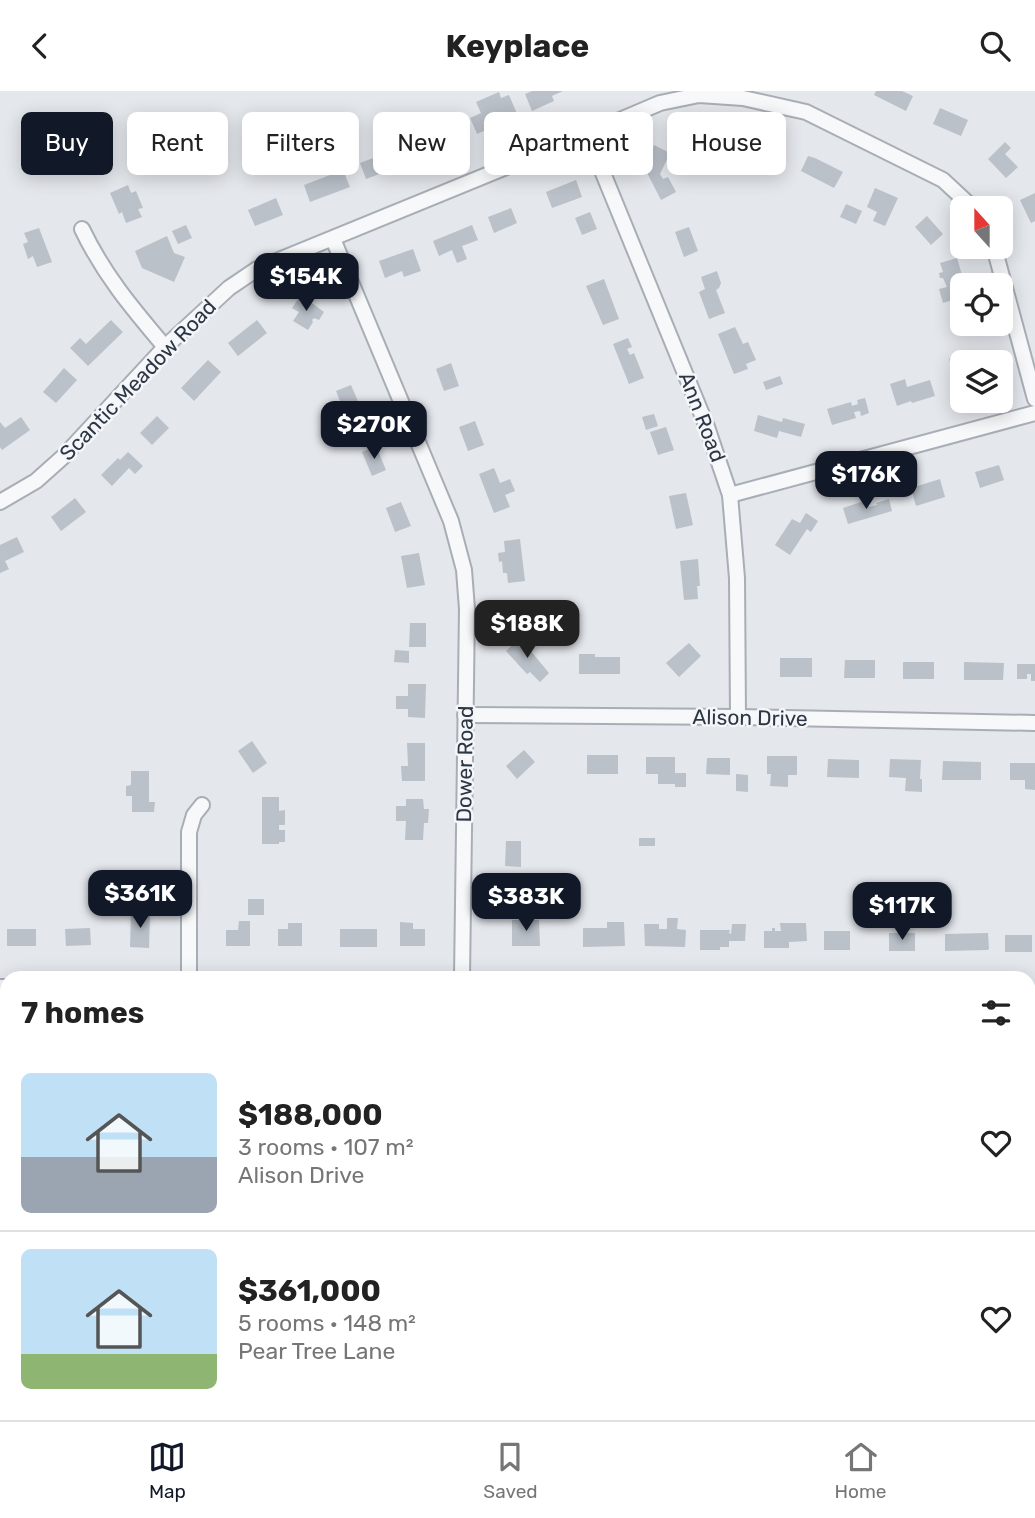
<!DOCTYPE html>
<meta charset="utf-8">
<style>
:root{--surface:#fff;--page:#f2f2f2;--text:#222;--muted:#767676;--line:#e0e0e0;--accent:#111827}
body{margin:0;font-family:Rubik,sans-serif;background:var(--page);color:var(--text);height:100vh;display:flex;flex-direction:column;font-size:26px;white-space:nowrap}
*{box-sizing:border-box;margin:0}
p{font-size:23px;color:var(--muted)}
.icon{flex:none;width:38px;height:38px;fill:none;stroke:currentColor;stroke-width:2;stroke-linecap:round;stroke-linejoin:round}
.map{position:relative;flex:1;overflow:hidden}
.side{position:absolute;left:0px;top:880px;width:1036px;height:450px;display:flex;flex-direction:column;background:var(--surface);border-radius:21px 21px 0 0;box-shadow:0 4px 18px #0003}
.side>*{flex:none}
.guide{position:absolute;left:21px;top:21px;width:994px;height:63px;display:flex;gap:14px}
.needle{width:46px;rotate:339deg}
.fabs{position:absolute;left:950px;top:105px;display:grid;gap:14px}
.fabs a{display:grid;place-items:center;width:63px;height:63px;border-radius:10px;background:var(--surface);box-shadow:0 4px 18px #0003;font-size:35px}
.price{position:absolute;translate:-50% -60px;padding:0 16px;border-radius:14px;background:var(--accent);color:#fff;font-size:23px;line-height:46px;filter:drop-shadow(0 2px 4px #0008)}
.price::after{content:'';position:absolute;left:50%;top:42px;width:21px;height:16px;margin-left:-10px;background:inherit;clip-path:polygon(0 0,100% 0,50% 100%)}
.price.current{background:#222;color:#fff}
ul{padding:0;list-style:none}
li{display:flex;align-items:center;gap:21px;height:175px;padding:0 21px}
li+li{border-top:2px solid var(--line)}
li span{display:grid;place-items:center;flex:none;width:196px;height:140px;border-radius:10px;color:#555}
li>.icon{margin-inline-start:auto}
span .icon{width:84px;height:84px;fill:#fffc;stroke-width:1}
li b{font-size:30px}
h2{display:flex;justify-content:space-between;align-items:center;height:84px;padding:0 21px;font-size:30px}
.pill{padding:0 24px;border-radius:10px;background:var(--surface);box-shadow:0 4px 18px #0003;font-size:24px;line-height:63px}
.pill.current{background:var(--accent);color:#fff}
header{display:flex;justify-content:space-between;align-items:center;height:91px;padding:0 21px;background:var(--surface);font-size:32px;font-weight:700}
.tabs{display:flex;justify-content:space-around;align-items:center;height:98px;border-top:2px solid var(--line);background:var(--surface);font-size:19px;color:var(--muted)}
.tabs a{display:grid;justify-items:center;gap:4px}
.tabs .current{color:var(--accent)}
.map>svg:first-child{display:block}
</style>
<header><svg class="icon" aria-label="back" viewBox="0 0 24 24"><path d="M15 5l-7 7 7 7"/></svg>Keyplace<svg class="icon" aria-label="search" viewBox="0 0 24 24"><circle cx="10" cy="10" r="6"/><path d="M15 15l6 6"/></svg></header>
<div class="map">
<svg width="1035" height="1329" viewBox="0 0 1035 1329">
<rect width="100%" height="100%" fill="#e4e7ec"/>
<!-- building -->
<g fill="#bbc1c9">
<path d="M532,0H563L552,5L554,10L532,20L525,3Z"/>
<path d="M876,0H902L913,5L906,20L874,4Z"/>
<path d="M499,1L501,7L509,4L518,25L477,43L470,27L481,22L476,11Z"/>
<path d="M940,17L968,29L961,45L933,33Z"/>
<path d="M455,33L461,49L420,66L413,50Z"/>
<path d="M729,42L772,50L769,67L726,59Z"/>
<path d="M393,46L398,59L386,64L381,51Z"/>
<path d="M1005,51L1011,57L1005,63L1018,76L1006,87L988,68Z"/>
<path d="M654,54L670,62L660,83L663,88L668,86L676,101L661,109L644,76Z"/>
<path d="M384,63L390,79L366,88L360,72Z"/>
<path d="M808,65L815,67L843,81L834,97L801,80Z"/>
<path d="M343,79L350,96L310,111L304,94Z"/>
<path d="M576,89L582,106L552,117L546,101Z"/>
<path d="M128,94L131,102L136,100L143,117L138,118L142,126L126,132L122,121L119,123L110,102Z"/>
<path d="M875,97L898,107L885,135L873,130L877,121L867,116Z"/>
<path d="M1035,102V130L1031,132L1020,109Z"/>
<path d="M276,107L283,124L255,135L248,119Z"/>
<path d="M846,113L862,120L856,133L840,126Z"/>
<path d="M511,117L517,132L494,142L488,126Z"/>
<path d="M590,121L597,138L582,144L575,127Z"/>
<path d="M927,125L943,143L931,154L915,136Z"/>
<path d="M186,134L192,147L178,153L172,140Z"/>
<path d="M472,134L478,149L462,155L467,168L457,172L452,159L439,165L433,150Z"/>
<path d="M689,136L698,160L684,166L675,141Z"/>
<path d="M39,137L52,171L37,176L33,165L28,168L23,153L28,151L24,142Z"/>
<path d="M167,145L174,162L185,166L174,191L142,177L135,160Z"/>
<path d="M413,158L421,180L404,186L402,180L385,187L379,170Z"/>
<path d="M957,167L965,194H962V206L943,212L939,198L947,196L943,187H940L939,182L943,181L940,172Z"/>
<path d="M717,180L721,192L719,197L716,199L725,222L709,228L699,201L705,198L701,186Z"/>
<path d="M604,188L619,228L603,234L586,195Z"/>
<path d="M301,204L324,221L319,229L314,227L312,229L313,231L308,239L293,230L299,221L292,217Z"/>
<path d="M111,229L123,241L88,275L70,257L80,247L86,253Z"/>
<path d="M257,229L267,242L238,265L228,252Z"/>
<path d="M735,236L743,253L748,251L756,269L746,273L748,278L734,283L718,243Z"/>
<path d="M628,247L632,256L627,258L630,264L634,262L644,287L629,293L613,253Z"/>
<path d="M990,262L993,271H983L981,265Z"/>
<path d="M962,263L965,271H962V278L953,281L949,268Z"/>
<path d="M208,269L221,281L194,310L181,297Z"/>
<path d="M451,272L459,295L444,300L436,278Z"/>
<path d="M64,277L77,289L56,312L43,301Z"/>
<path d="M780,285L783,293L766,299L763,291Z"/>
<path d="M905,288L907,296L930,289L935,305L912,312L911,310L897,315L890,293Z"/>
<path d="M351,294L363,322L347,328L336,300Z"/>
<path d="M865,307L869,322L861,325L860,320L854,321L856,327L832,334L827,318L851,311L852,315L858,313L857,309Z"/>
<path d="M654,323L658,335L646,339L642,326Z"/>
<path d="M758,324L782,331L783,327L805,333L801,346L779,340L777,347L754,340Z"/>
<path d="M157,325L169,337L152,354L140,342Z"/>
<path d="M21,326L30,339L2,359L0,356V331L5,337Z"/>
<path d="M475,330L484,354L468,360L459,336Z"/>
<path d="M666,336L674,359L658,364L650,341Z"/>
<path d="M376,355L386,379L372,385L362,361Z"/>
<path d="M128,361L143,375L135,383L129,377L112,395L101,384L118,367L120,369Z"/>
<path d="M999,374L1004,389L980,397L975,381Z"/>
<path d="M494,377L500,392L510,388L515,400L505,404L510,416L494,422L479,383Z"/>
<path d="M940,388L945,406L916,415L911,397Z"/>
<path d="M686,402L693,434L676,438L669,405Z"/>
<path d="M75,407L86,421L61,440L51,426Z"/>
<path d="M889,408L892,420L848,433L843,417L867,409L869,416L877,414L876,412Z"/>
<path d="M401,411L411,435L395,441L386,417Z"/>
<path d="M806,422L818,430L811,441L807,438L790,464L775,454L792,428L800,432Z"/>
<path d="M17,446L24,461L5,470L9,478L0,482V454Z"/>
<path d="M520,448L525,490L508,492L507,482H503L502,470L499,471L498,462L505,461L504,450Z"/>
<path d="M419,462L425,494L407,497L401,465Z"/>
<path d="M698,468L700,495H697L698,508L684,509L680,470Z"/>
<path d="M410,532H426V556H409Z"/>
<path d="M520,547L549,582L540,591L530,581L527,583L506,560Z"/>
<path d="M689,552L701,565L679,586L666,572Z"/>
<path d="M395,559L409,560V572L394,571Z"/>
<path d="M579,563H595V566H620V583H579Z"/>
<rect x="780" y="567" width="32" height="19"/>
<path d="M845,569H875V587H844Z"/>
<rect x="903" y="571" width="31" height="17"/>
<path d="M964,571L1004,572L1003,589H964Z"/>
<path d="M1017,573H1035V590H1031V583H1027V588H1017Z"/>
<path d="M408,593H426L425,627L408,626V618H396V605H408Z"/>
<path d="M252,650L267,672L253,682L238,660Z"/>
<path d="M407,652H425V690H402L401,675H408Z"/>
<path d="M524,659L535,671L517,688L506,675Z"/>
<rect x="587" y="664" width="31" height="19"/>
<path d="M767,665H797V684H788V696L770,695L771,683H767Z"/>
<path d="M646,666H675V682H686V696H675V693H658V683H646Z"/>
<path d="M707,667H730V684L706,683Z"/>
<path d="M828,668L859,669V687L827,686Z"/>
<path d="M890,668L921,669L920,688H922V701L905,700L906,687L889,686Z"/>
<path d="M943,670L981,671V689H942Z"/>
<path d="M1010,672H1035V699L1025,698V689H1010Z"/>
<path d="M131,680H149V711H155L154,721H132V705H126V695L131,694Z"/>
<path d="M736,683L748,684V701L736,700Z"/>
<path d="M262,706H279V720L285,719V734H279V739H285V751H279V753H262Z"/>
<path d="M406,708H423L424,718H429L428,732H424L423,749H405L406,730H396V715H406Z"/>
<rect x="639" y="747" width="16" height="8"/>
<path d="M506,750H521V776L505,775Z"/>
<rect x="248" y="808" width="16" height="16"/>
<path d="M131,821L150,822L149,857L130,856Z"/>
<path d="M667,827H678L677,838L686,839L685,856L645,855L644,833H659V838H667Z"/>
<path d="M512,829H539L540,855H512Z"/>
<path d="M239,830H250V855H226V839H238Z"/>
<path d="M400,831L413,832V838H425V855H400Z"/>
<path d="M607,831H624L625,855L583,856V837H607Z"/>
<path d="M288,832H302V855H278V838H288Z"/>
<path d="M780,832H806L807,850L789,851V857H764V840H772V837H775V840H781Z"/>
<path d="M732,833H746L745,850H729V856H720V859H700V839H730L729,842L731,843Z"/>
<path d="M90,837L91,854L66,855L65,838Z"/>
<rect x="7" y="838" width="29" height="17"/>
<rect x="340" y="838" width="37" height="18"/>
<rect x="824" y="840" width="26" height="19"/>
<rect x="889" y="842" width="26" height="18"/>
<path d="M988,842L989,858L987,859L945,860V843Z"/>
<rect x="1005" y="844" width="27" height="17"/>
<rect x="1029" y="1215" width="6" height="28"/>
</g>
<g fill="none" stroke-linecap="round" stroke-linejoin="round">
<defs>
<g id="street">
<path d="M587,43L707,336L730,404L737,487L738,626"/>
<path d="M82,138C104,184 132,217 165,256"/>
<path d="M333,148L451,430L464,479L467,518L462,887"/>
<path d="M994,156L1035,308"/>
<path d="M730,404L1035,322"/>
<path d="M0,411L36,390L64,365L165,256L229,197L257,178L587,43L660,12L699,4L743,7L806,21L943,89L973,117"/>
<path d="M465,624L738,626L1035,632"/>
<path d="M189,887V741L194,724L202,714"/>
<path d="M0,896H7"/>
<path d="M1029,903H1035"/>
<path d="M1029,1174H1035"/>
</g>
</defs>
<!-- street casing -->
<use href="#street" stroke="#a9aeb6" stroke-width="18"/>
<!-- street -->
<use href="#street" stroke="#f7f8fa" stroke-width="14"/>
</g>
<g text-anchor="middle" stroke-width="5" stroke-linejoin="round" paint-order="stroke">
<!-- street labels -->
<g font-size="21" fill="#2c3644" stroke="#f4f6f9">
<text transform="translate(138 289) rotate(-46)" y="7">Scantic Meadow Road</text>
<text transform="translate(702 326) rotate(69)" y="7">Ann Road</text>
<text transform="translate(750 627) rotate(1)" y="7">Alison Drive</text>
<text transform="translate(465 673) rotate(-89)" y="7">Dower Road</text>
</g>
</g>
</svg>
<div class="fabs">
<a><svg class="needle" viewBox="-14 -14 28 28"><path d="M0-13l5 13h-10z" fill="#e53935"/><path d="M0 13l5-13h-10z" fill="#767676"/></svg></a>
<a><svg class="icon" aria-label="locate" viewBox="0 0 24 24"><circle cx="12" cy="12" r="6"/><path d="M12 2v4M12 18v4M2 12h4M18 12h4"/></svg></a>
<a><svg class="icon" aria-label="layers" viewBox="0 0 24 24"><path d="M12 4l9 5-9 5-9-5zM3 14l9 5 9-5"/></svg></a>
</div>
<b class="price" style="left:306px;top:222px">$154K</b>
<b class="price" style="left:374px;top:370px">$270K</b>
<b class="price" style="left:866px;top:420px">$176K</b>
<b class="price current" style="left:527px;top:569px">$188K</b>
<b class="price" style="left:140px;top:839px">$361K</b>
<b class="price" style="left:526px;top:842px">$383K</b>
<b class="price" style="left:902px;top:851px">$117K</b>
<div class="guide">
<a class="pill current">Buy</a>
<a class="pill">Rent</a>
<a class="pill">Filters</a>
<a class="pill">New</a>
<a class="pill">Apartment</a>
<a class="pill">House</a>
</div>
<section class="side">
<h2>7 homes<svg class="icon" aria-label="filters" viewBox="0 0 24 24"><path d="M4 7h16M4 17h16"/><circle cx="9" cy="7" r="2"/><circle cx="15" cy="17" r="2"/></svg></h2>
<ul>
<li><span style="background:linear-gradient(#bfe0f5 60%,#9aa5b1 0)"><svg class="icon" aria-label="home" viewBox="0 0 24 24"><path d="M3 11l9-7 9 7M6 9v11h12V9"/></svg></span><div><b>$188,000</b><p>3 rooms · 107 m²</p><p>Alison Drive</p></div><svg class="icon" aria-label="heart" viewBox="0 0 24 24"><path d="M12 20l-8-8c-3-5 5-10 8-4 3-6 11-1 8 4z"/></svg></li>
<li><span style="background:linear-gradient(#bfe0f5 75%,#8fb573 0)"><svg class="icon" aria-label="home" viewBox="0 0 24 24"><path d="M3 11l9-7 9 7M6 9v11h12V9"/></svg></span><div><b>$361,000</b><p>5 rooms · 148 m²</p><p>Pear Tree Lane</p></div><svg class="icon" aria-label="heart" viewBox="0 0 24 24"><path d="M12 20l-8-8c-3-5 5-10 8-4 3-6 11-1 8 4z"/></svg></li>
</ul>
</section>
</div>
<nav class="tabs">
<a class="current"><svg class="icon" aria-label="map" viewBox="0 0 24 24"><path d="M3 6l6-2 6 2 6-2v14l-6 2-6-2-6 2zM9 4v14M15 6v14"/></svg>Map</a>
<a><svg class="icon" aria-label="saved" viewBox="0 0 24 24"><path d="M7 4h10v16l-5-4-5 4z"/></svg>Saved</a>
<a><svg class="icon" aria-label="home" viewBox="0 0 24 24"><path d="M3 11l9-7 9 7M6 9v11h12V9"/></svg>Home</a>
</nav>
